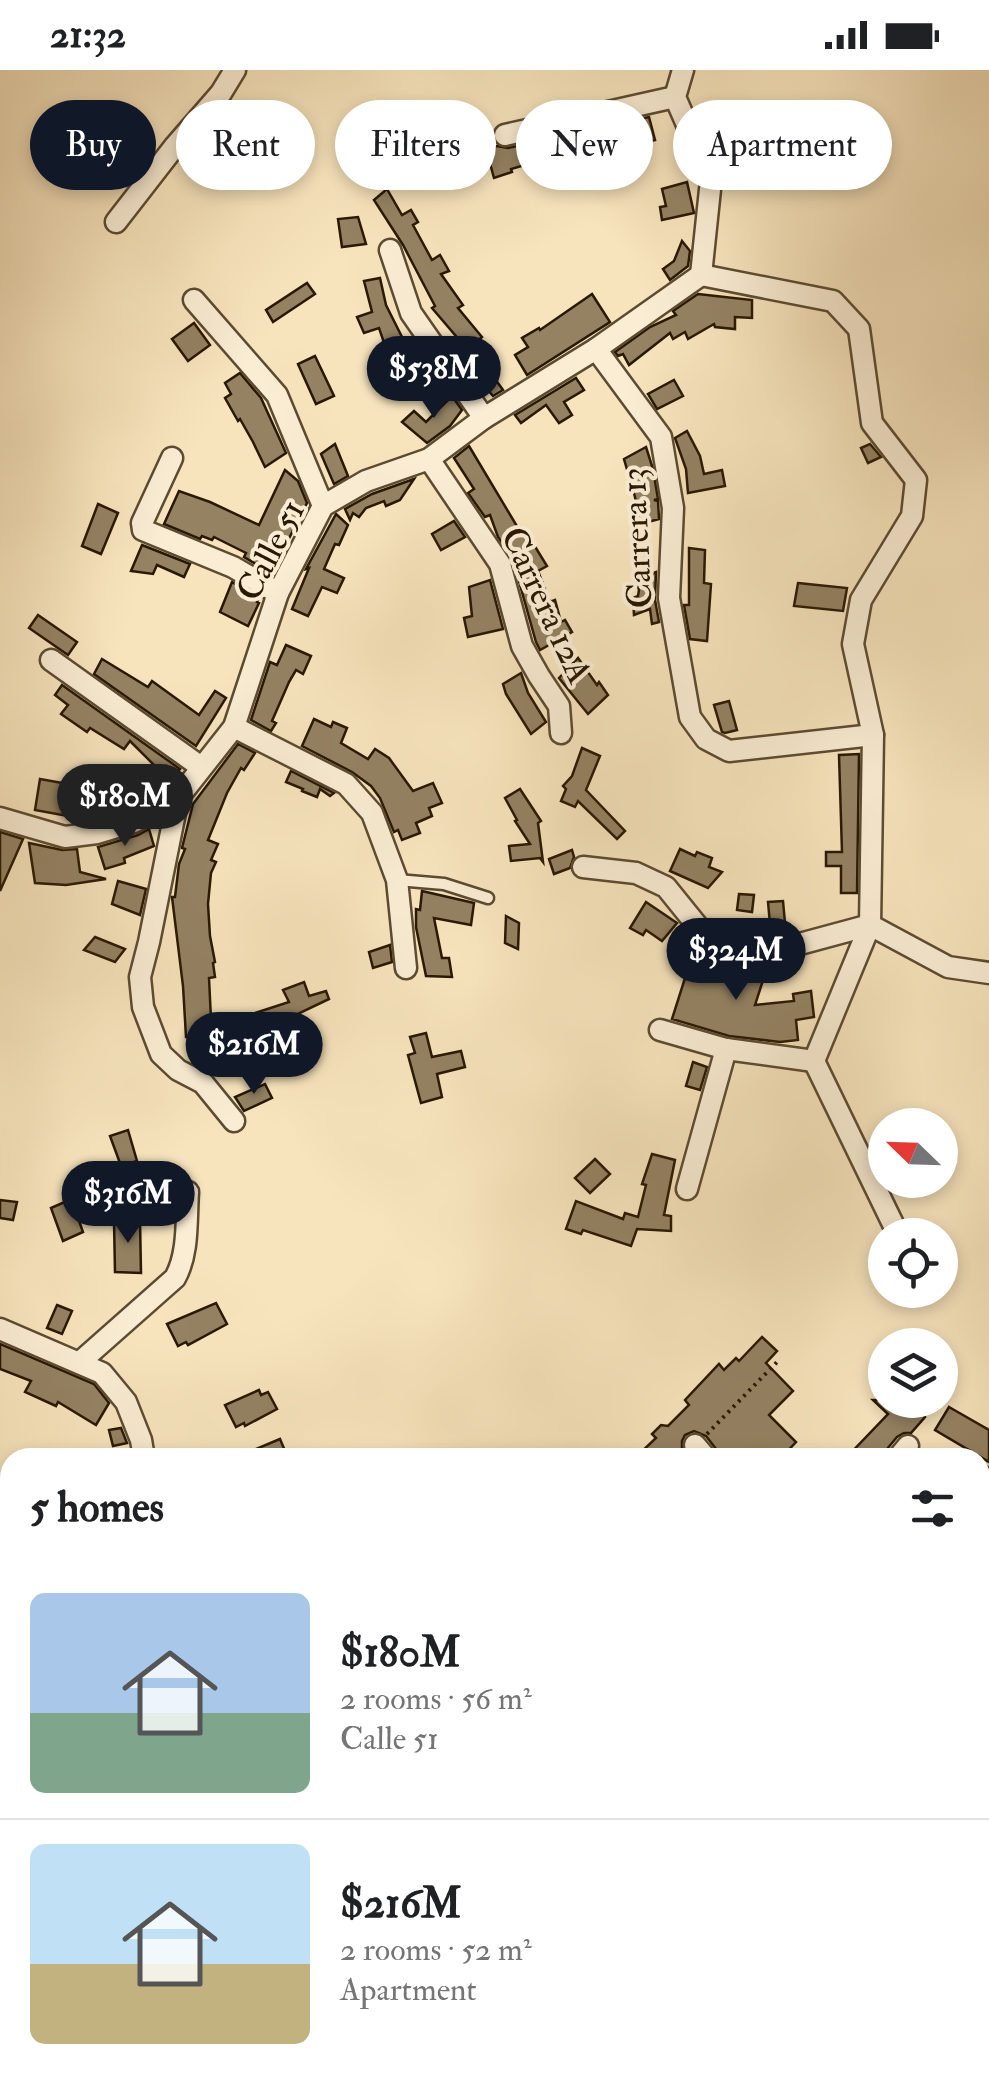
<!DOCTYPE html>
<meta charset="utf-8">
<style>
:root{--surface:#fff;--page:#f6f6f6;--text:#202124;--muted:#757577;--line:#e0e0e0;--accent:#111827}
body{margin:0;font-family:"IM FELL Double Pica",serif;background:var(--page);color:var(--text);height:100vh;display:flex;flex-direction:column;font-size:38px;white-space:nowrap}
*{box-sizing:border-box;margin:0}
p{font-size:32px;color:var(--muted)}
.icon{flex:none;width:55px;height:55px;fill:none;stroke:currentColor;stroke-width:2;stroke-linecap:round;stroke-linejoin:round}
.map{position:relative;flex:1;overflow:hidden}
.details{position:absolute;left:0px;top:1378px;width:990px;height:642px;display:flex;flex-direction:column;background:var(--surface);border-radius:30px 30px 0 0;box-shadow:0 5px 15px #0003}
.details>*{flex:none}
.hud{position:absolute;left:30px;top:30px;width:930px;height:90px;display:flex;gap:20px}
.needle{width:65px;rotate:293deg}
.fabs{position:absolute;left:868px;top:1038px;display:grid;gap:20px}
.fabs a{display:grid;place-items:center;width:90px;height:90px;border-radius:50%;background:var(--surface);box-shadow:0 5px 15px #0003;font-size:50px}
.price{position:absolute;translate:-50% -85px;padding:0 22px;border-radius:35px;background:var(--accent);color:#fff;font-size:32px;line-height:65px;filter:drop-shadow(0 2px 5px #0008)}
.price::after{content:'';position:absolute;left:50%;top:60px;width:30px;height:22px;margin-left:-15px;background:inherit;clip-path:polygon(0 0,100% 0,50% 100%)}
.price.selected{background:#222;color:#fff}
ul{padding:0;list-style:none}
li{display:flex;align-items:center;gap:30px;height:250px;padding:0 30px}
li+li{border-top:2px solid var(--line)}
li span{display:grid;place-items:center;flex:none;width:280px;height:200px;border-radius:15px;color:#555}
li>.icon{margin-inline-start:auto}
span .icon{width:120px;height:120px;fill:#fffc;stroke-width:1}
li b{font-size:42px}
h2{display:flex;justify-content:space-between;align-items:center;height:120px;padding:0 30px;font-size:42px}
.tag{padding:0 35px;border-radius:45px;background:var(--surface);box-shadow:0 5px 15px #0003;font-size:35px;line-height:90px}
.tag.selected{background:var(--accent);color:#fff}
.status{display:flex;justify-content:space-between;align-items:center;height:70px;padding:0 50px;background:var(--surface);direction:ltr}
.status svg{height:28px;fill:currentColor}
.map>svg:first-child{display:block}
</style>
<div class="status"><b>21:32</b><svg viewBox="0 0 49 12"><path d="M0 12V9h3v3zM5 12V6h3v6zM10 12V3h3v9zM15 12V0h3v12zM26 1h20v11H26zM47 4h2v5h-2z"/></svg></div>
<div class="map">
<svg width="989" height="2018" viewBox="0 0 989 2018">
<rect width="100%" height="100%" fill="#f7e4bd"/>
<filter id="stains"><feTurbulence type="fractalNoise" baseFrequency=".002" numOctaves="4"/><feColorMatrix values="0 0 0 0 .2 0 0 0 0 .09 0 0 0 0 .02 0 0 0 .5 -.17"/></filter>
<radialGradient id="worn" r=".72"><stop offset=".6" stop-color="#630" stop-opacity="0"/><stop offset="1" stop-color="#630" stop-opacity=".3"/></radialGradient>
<!-- building -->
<g fill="#948263" stroke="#291802" stroke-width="2.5">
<path d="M649,47L655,70L628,76L630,83L603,87L601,78L587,80L586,77L511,99L512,102L494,108L486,79L497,76L508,78Z"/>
<path d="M687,112L694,143L662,150L660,137L666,136L662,119Z"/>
<path d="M387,119L402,145L411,140L418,152L413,155L432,190L440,185L449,201L441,204L463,235L458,238L482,267L467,279L432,238L435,236L403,175L374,130Z"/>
<path d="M358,147L366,174L342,177L338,149Z"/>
<path d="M682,171L690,181L688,196L670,210L663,199L674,191Z"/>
<path d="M380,208L386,235L402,267L415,302L403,311L392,296L379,258L364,263L357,247L372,242L364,211Z"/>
<path d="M307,213L315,224L273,252L266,240Z"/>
<path d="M592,224L610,252L527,305L515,285L528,277L522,268L539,258L540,260Z"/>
<path d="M698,224L752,230V248L735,247V259L715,257L714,254L688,269L685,262L673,269L670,263L629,295L623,284L618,286L615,282L650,257L676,245L673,241Z"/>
<path d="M194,253L210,275L188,291L172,269Z"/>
<path d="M471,280L487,298L503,320L493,326L460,288Z"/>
<path d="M315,286L334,326L316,334L298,294Z"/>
<path d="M240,303L261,328L286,383L265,397L253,372L240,349L238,351L225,328L231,324L225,313Z"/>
<path d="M576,308L584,320L564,332L572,345L559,353L546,335L521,353L515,345Z"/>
<path d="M674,310L683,326L657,339L648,324Z"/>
<path d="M452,326L462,340L450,356L427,373L402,352L414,341L426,352Z"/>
<path d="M687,361L700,386L704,404L722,400L725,416L688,423L686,399L675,368Z"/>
<path d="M335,374L348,406L334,414L321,384Z"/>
<path d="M870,374L881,387L868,393L861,378Z"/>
<path d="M469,376L518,458L521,457L529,471L531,470L547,496L538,501L550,532L555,530L561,552L565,550L572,562L540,580L536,572L513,490L498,467L490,445L485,447L468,423L474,419L454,388Z"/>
<path d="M646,377L653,399L658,429L654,430L658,431L659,449L637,455L633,439L637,438L635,427L624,389Z"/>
<path d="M285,400L298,411L307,433L274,498L272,496L269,502L244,487L246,483L214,467L212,470L202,466L200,469L164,454L179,421L210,432L259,455Z"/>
<path d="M414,409L400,430L386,436L384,431L366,438L359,447L353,443L350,450L345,439L372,424Z"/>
<path d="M98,434L118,443L101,484L82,476Z"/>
<path d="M336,444L348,455L339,475L335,474L324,499L344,508L337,523L322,517L308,546L292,539L309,498L306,499Z"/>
<path d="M454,451L465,467L441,480L432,464Z"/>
<path d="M142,475L190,494L184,507L157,495L153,504L131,501Z"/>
<path d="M689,478L705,480L704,513L711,514L707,571L690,569L684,535H689Z"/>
<path d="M656,502L655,530L659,552L652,554L650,539L634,545L633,528L638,526L639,520L636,509Z"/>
<path d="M490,510L503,559L468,567L464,548L472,546L469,517Z"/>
<path d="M232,512L258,528L257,532L259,533L248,556L220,542Z"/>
<path d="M798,513L847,518L843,541L794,536Z"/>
<path d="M38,545L77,572L68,585L29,558Z"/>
<path d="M286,575L311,586L303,604L296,600L289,612L272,651L276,653L271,661L251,650L270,592L277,595Z"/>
<path d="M578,588L597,615L599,612L608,625L588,644L559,608Z"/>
<path d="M102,589L148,617L152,611L199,645L215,621L226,628L196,676L94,604Z"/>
<path d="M521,603L528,623L546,652L531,664L506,624L503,614Z"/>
<path d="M62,615L180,699L160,722L142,706L158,699L130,671L124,679L90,658L87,662L61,644L68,635L55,625Z"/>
<path d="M729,631L737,660L725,663L722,662L714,635Z"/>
<path d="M314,649L331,657L333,652L347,658L341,673L368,689L375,679L389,688L413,721L433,713L442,733L429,738L432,746L416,753L420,763L402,770L398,760L394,762L380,728L371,716L352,702L302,676Z"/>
<path d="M238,674L255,683L244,700L241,698L227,723L208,770L218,774L211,790L216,792L211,803L208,834L210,866L215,892L213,893L215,907L209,908L211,949H217L218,964L186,967L183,916L172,827H175L179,794L185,779L182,778L193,734Z"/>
<path d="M582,678L600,686L586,720L625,761L617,769L578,731L575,737L561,731L566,719L563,716L572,706Z"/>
<path d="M859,684L857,823H841V796H826V782H842L839,685Z"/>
<path d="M291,701L334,723L330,726L320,719L317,727L302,721L303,719L286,712Z"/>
<path d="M40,709L107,721L134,710L141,732L129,739L90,750L82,724L70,726L73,747L35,740Z"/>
<path d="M520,719L541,751L538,753L543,792L540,788L511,791L509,776L530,774L515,751L517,750L505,728Z"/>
<path d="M149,759L154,776L124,788L125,793L105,799L98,777L138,765Z"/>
<path d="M0,762L23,769L0,821Z"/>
<path d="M29,773L62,780L77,779L80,802L106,809L66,815L35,813Z"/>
<path d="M680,779L695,786L697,782L712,788L709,797L722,802L708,818L670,801Z"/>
<path d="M572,780L574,787L570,798L554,804L549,789Z"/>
<path d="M118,811L146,819L140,845L112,834Z"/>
<path d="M422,821L474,833L471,855L434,848L442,888H449L452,907L426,906L416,857V839L420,840Z"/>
<path d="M739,824L754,825L752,842L737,840Z"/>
<path d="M783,831L785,853L770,854L768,832Z"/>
<path d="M646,832L677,853L662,871L646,860L643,865L630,858Z"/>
<path d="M506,846L519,853L518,879L505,873Z"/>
<path d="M95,867L125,879L115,892L84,880Z"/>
<path d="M390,875L392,892L373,898L369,882Z"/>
<path d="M693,880L742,900L759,899L766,901L755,935L794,931L793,924L811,921L814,947L796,950L798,970L780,972L729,966L672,949L686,905L683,904Z"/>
<path d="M304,912L309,926L326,921L329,929L281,952L291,980L265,991L252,944L289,932L283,920Z"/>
<path d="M426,963L432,987L461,981L465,997L437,1004L442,1027L421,1033L408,985L415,983L410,967Z"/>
<path d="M693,992L707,997L700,1020L686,1016Z"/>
<path d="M265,1014L272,1028L244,1041L235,1027Z"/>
<path d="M128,1060L137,1091L121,1096L110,1066Z"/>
<path d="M652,1084L675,1090L664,1145L671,1146V1161L637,1159L631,1176L583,1160L581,1164L566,1159L576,1131L623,1149L625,1143L638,1147L646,1115L642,1114Z"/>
<path d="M595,1089L610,1104L590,1123L575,1108Z"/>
<path d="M83,1124L89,1140L77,1145L83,1162L63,1171L51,1138Z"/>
<path d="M0,1130L17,1132L13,1150L0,1148Z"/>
<path d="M114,1150L140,1151L141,1203L115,1202Z"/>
<path d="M216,1233L227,1254L188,1275L186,1272L178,1276L167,1254Z"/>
<path d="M57,1235L72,1241L62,1264L47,1258Z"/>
<path d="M762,1267L777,1281L766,1293L793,1321L769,1345L796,1372L781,1388H720L716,1379L706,1366L694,1361L685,1365L682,1371V1378L688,1388H635L656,1368L652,1364L661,1355L668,1356L689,1335L685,1330L719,1294L724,1300L736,1288L739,1291Z"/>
<path d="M0,1274L94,1314L109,1333L96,1355L58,1332L56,1336L25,1322L31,1311L0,1299Z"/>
<path d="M259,1320L261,1325L268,1322L277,1339L245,1356L244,1353L236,1357L225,1335Z"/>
<path d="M873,1330H906L925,1347L911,1363H904L897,1367L887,1379L884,1388H846L888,1344Z"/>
<path d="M949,1337L989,1360V1392L935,1360Z"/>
<path d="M121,1358L127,1373L113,1376L109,1360Z"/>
<path d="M280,1369L288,1388H237V1387Z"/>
</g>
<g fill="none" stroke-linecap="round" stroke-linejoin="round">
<defs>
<path id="service" d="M397,810L444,814L488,828"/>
<g id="minor">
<path d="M683,0L675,27L711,110L701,205"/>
<path d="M505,65L675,27"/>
<path d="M116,152L175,76L221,23L235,0"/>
<path d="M390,180L411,243L484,348"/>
<path d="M701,205L833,231L859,259L872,353L916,410L912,446L861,530L853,574L873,665L870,855L814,991L893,1154"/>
<path d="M194,230L277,325L323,436"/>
<path d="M596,279L661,367L673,438L669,528L690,647L706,669L729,681L873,665"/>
<path d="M172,388L142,453L143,460L233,497L278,523"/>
<path d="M429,389L500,494L522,576L539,606L559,636L561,663"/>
<path d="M51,590L201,697"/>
<path d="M234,657L346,714L372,743L397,810L406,898"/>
<path d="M178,728L149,872L140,907L143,937L161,984L178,1000L203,1013L234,1051"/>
<path d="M0,748L65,767L97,763L134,752L178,728L234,657L278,523L323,436L366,411L429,389L484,348L596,279L701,205"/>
<path d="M583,797L636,803L666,817L708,869L748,888L870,855L948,897L989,903"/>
<path d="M660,960L726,979L814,991"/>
<path d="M687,1119L726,979"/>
<path d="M0,1259L102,1303L126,1332L141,1370L144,1388"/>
<path d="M80,1292L175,1208C189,1183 186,1150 188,1122"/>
<path d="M695,1375L706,1388"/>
<path d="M898,1388L908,1376"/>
<path d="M980,1411L983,1407"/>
<path d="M980,1595L989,1598"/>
<path d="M0,1687L10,1699"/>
<path d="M0,1904L10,1921"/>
<path d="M980,1956L989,1948"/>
<path d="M0,1989L10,1985"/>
<path d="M239,2010L247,2018"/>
<path d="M430,2010L431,2018"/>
<path d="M729,2010L737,2018"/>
<path d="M78,2018L81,2010"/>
<path d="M902,2018L920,2010"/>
</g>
</defs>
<!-- service casing -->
<use href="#service" stroke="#5c4b31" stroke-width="15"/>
<!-- minor casing -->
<use href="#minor" stroke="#5c4b31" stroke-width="25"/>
<!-- path -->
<path stroke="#291802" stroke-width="4" stroke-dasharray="2.5 5" stroke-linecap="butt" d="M707,1364L777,1292"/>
<!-- service -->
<use href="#service" stroke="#faedd4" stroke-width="10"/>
<!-- minor -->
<use href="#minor" stroke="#faedd4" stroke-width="20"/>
</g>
<g text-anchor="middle" stroke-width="8" stroke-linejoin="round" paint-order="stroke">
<!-- street labels -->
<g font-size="35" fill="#291802" stroke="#faedd4">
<text transform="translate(636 468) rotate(-93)" y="12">Carrera 13</text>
<text transform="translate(270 480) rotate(-63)" y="12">Calle 51</text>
<text transform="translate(547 535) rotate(65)" y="12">Carrera 12A</text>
</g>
</g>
<rect width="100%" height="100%" filter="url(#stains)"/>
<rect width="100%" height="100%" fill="url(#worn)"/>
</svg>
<div class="fabs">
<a><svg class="needle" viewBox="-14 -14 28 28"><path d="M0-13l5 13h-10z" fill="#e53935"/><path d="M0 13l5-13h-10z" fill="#757577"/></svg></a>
<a><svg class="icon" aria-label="locate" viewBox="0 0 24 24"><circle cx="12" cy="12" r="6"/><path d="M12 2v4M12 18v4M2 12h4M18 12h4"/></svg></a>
<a><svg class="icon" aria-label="layers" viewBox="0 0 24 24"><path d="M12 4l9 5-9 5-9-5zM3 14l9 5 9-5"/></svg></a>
</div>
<b class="price" style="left:434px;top:351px">$538M</b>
<b class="price selected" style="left:125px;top:779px">$180M</b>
<b class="price" style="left:736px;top:933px">$324M</b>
<b class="price" style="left:254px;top:1027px">$216M</b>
<b class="price" style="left:128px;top:1176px">$316M</b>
<div class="hud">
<a class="tag selected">Buy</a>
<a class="tag">Rent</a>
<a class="tag">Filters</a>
<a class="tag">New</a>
<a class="tag">Apartment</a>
</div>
<section class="details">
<h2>5 homes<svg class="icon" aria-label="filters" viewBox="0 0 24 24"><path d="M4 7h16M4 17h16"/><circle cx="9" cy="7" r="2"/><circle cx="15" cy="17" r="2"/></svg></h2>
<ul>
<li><span style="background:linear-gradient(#a9c7e8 60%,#7fa58c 0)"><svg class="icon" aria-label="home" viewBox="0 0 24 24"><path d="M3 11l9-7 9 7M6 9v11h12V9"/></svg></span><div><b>$180M</b><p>2 rooms · 56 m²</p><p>Calle 51</p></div></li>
<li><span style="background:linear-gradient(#bfe0f5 60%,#c2b280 0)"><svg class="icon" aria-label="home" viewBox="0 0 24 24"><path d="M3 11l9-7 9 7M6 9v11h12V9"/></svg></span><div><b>$216M</b><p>2 rooms · 52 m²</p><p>Apartment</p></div></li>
</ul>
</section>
</div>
